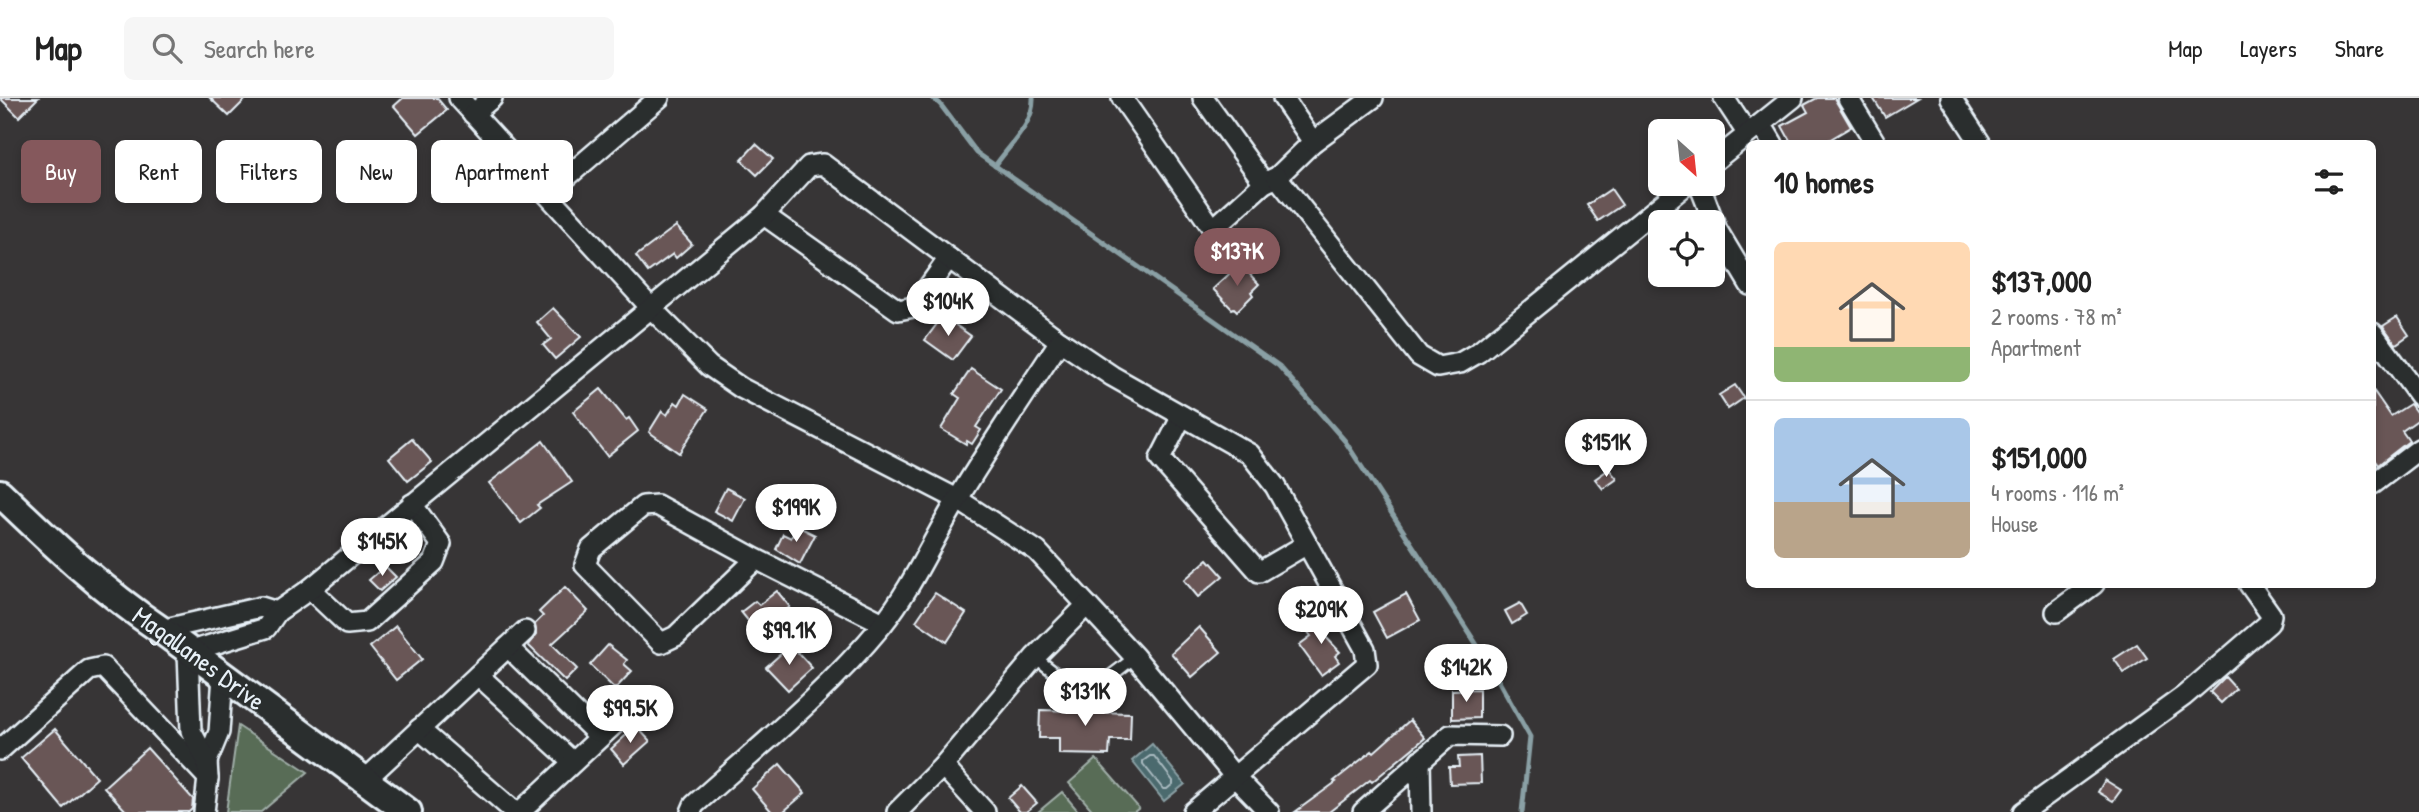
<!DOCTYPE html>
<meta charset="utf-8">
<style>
:root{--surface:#fff;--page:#f6f6f6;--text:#222;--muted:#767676;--line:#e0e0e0;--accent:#85585c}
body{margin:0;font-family:"Patrick Hand",sans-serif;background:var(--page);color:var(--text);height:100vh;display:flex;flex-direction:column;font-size:26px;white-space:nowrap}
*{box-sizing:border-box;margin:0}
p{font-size:23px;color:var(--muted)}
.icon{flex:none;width:38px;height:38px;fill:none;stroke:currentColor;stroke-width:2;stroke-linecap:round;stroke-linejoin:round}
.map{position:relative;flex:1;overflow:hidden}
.side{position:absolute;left:1746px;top:42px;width:630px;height:448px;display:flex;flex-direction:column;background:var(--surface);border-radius:10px;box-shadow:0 4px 10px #0003}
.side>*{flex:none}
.guide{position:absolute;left:21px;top:42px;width:665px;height:63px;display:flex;gap:14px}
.needle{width:46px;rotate:153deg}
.tools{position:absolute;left:1648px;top:21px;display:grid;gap:14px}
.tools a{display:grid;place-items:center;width:77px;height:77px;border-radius:10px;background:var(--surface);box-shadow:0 4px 10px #0003;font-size:35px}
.price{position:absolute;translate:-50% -60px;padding:0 16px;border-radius:24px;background:#fff;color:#222;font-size:23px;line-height:46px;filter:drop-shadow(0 2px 4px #0008)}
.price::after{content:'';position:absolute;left:50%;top:42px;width:21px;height:16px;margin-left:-10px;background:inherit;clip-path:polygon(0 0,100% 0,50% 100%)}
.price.active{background:var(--accent);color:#fff}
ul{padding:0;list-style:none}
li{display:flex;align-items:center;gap:21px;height:175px;padding:0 28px}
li+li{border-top:2px solid var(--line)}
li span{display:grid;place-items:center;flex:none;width:196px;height:140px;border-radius:10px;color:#555}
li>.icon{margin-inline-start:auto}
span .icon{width:84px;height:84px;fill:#fffc;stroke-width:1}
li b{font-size:30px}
h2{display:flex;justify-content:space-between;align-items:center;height:84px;padding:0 28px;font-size:30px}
.chip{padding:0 24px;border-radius:10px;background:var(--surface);box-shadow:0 4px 10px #0003;font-size:24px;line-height:63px}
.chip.active{background:var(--accent);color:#fff}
header{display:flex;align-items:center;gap:42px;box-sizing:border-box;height:98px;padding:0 35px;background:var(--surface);border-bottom:2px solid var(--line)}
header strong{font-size:33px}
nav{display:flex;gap:38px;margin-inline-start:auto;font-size:24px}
.search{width:490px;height:63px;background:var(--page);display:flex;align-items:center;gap:18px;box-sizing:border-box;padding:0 24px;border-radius:10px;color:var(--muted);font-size:26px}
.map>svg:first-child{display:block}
</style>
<header>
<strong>Map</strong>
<div class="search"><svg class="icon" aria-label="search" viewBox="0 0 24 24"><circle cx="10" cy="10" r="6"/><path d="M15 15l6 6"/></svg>Search here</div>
<nav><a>Map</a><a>Layers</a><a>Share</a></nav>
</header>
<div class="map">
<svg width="2419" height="714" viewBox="0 0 2419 714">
<rect width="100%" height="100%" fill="#373536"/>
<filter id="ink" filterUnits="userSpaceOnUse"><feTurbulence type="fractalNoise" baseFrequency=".0143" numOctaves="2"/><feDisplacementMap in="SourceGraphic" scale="14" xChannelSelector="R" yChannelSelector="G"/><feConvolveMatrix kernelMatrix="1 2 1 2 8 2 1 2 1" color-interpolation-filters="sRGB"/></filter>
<g filter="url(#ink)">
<!-- green -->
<g fill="#596c57" stroke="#a0aea8" stroke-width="2">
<path d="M238,628L308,674L261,714H226Z"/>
<path d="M1096,661L1139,710L1134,714H1094L1069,685Z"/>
<path d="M1062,694L1079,714H1038Z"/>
</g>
<!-- water -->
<path fill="#4c6a6e" stroke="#8aa0a5" stroke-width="2" d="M1152,646L1185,686L1164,703L1132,663Z"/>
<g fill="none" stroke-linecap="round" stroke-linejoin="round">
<!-- shore -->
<path stroke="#aabbc1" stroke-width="2" d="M1150,658H1154L1173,683V686L1167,691H1163L1143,666V663Z"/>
<!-- stream -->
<g stroke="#8aa0a5" stroke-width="5">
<path d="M933,0L940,6L977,55L1279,268L1345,343L1488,564L1530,639L1522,714"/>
<path d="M995,68C1009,47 1034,27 1033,0"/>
</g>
</g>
<!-- building -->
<g fill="#695757" stroke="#e8f1f8" stroke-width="2">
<path d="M0,0H38L19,19Z"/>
<path d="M210,0H247L229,18Z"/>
<path d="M403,0H437L447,12L418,36L394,8Z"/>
<path d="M1817,0H1834L1851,29L1822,46H1792L1782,28L1808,14L1804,7Z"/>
<path d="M1873,0H1917L1885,19Z"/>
<path d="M756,46L773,61L757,77L741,62Z"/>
<path d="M1611,91L1622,107L1598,123L1587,107Z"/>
<path d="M676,128L692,146L676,160L673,156L648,174L636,158Z"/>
<path d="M1240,166L1259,186L1251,194L1253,197L1237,213L1234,210L1232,211L1213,191Z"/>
<path d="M553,210L581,239L555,261L543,247L551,241L537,224Z"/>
<path d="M943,218L971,238L953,262L925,242Z"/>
<path d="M2397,219L2409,237L2396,246L2383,228Z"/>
<path d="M971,271L1001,291L976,329L981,332L972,346L967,343L966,346L941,331L960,300L954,296Z"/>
<path d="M1735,287L1744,300L1728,311L1719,297Z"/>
<path d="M601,291L626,322L629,320L638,333L607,358L573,314Z"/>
<path d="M2373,292L2391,318L2410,306L2419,318V321L2402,333L2409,343L2378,367L2373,360Z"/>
<path d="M685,296L708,311L679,355L649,334L662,313L667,317L675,304L679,307Z"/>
<path d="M412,341L432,364L408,383L389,360Z"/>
<path d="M543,343L572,384L537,407L540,410L521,425L489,385Z"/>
<path d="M1609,371L1617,381L1603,391L1595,381Z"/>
<path d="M726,390L745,400L733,423L714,413Z"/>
<path d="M797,428L815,437L800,466L776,451L783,436L791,440Z"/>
<path d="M1208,461L1223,478L1198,499L1184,482Z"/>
<path d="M385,468L396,479L380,493L369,482Z"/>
<path d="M565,489L588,513L552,546L577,571L565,583L528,547L536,537L535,526L543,518L539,514Z"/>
<path d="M777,493L790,509L786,512L791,518L772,532L768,527L758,535L741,514L755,503L759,507Z"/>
<path d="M935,495L966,515L947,544L916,523Z"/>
<path d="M1406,496L1420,522L1387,540L1373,514Z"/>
<path d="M1520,505L1527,517L1512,526L1505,513Z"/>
<path d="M1326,517L1335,527L1324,537L1340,554L1335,558L1339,564L1321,577L1299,547L1311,538L1307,533Z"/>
<path d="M396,528L422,561L396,582L370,549Z"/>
<path d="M1199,529L1221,554L1192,579L1171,555Z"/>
<path d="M2137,546L2147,560L2124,575L2114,561Z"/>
<path d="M608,547L627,562L624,566L632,573L615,591L590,567Z"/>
<path d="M791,547L812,570L788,592L766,569Z"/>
<path d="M2225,579L2236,591L2221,605L2210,594Z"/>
<path d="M1479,591V620L1452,621V592Z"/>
<path d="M604,596L616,608L602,621L591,609Z"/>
<path d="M1078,597L1096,598L1095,614L1131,615L1130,642H1110L1109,657L1059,656V640H1039L1040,612L1077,613Z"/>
<path d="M1410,622L1425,640L1372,684L1370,682L1329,714H1295L1336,684L1334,683L1372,653L1373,655Z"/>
<path d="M636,628L650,643L624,666L611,651Z"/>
<path d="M55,631L97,680L63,710L21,660Z"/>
<path d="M147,650L193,701L192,711L189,714H127L104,689Z"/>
<path d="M1480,658L1481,685L1450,686L1449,669H1459L1458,659Z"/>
<path d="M780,666L805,695L783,714H772L752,691Z"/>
<path d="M2105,682L2121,692L2113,703L2098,694Z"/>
<path d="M1022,688L1037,705L1026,714H1020L1008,700Z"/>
</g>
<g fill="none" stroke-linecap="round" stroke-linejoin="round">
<defs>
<path id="lane" d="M1035,559C1084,599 1085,599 1135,559"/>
<g id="street">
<path d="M459,0L652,211L709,268L741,290L957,401L1037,453L1135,559L1235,679L1269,714"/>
<path d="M1122,0L1213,131L1264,85L1277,79L1313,44L1373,0"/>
<path d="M1203,0L1264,85"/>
<path d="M1283,0L1313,44"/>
<path d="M1724,0L1747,35"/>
<path d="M1848,0L1876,46"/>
<path d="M1951,0L1981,46"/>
<path d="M473,16L492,0"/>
<path d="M1761,26L1773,46"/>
<path d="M1713,64L1793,0"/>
<path d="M1277,79L1419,258L1438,269L1460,265L1479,254L1687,86"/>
<path d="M1699,86L1717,132L1750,187"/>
<path d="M547,96L659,0"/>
<path d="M764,117L898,212L914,209L949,160"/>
<path d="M2373,235L2419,298"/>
<path d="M1182,318L1160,361L1259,474L1307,446"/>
<path d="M2373,386L2419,351"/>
<path d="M756,461L676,538L661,545L585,467L591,451L643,408L657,407L756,461L883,525"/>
<path d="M310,491L347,526L367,524L434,464L441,446L412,406"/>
<path d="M2056,514L2094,486"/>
<path d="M161,532L261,509L277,514"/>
<path d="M508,549L600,639"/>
<path d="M478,577L573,664"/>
<path d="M419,631L515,714"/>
<path d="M0,652L89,572L103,569L208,680"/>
<path d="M1420,662L1421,714"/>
<path d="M207,663L219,634L223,578"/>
<path d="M943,668L985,714"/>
<path d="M365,682L525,533"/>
<path d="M204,714L208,680L207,663L191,633L188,554L266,530L277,514L310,491L764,117L809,68L823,66L1060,243L1112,278L1250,356L1275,388L1365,551L1367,566L1193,714"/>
<path d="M520,714L623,618"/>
<path d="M691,714L694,707C759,649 827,594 882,527C914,487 932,442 959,399C991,346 1026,295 1060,243"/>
<path d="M897,714L943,668L1035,559L1087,507"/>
<path d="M1363,714L1450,637L1500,638"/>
<path d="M2023,714L2184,598L2269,525L2271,517L2249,486"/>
</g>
<g id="secondary">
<path id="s1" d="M0,395C53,446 100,491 161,532L408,714"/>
</g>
</defs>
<!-- lane casing -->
<use href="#lane" stroke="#e8f1f8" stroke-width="15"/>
<!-- street casing -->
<use href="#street" stroke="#e8f1f8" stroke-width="24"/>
<!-- secondary casing -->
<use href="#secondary" stroke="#e8f1f8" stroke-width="32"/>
<!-- lane -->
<use href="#lane" stroke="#2a2d2e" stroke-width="10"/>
<!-- street -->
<use href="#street" stroke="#2a2d2e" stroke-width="19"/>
<!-- secondary -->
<use href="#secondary" stroke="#2a2d2e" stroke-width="26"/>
</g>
</g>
<g text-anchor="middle" stroke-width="7" stroke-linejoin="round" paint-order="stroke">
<!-- street labels -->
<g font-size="26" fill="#e8f1f8" stroke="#2a2d2e">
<text dy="9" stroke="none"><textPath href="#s1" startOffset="259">Magallanes Drive</textPath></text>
</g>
</g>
</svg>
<div class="tools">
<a><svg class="needle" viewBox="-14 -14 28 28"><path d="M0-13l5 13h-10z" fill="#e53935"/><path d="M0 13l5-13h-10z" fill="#767676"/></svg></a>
<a><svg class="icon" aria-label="locate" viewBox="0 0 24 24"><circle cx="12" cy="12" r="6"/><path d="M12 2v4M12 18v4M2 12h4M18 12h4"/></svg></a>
</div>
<b class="price active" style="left:1237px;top:190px">$137K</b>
<b class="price" style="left:948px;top:240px">$104K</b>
<b class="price" style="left:1606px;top:381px">$151K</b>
<b class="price" style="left:796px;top:446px">$199K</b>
<b class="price" style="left:382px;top:480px">$145K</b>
<b class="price" style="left:1321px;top:548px">$209K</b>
<b class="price" style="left:789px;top:569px">$99.1K</b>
<b class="price" style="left:1466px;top:606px">$142K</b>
<b class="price" style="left:1085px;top:630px">$131K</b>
<b class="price" style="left:630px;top:647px">$99.5K</b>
<div class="guide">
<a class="chip active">Buy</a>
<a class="chip">Rent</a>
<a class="chip">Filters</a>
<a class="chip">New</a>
<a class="chip">Apartment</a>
</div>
<section class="side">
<h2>10 homes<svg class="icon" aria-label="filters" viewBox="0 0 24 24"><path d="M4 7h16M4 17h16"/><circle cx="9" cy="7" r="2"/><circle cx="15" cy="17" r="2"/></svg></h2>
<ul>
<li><span style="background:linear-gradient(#ffd9b3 75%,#8fb573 0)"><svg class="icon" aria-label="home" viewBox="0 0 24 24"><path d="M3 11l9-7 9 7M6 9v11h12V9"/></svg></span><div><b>$137,000</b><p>2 rooms · 78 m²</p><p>Apartment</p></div></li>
<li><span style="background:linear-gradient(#a9c7e8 60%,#b9a48a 0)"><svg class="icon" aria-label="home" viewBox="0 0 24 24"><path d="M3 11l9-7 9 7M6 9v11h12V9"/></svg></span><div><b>$151,000</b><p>4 rooms · 116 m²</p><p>House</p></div></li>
</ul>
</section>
</div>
